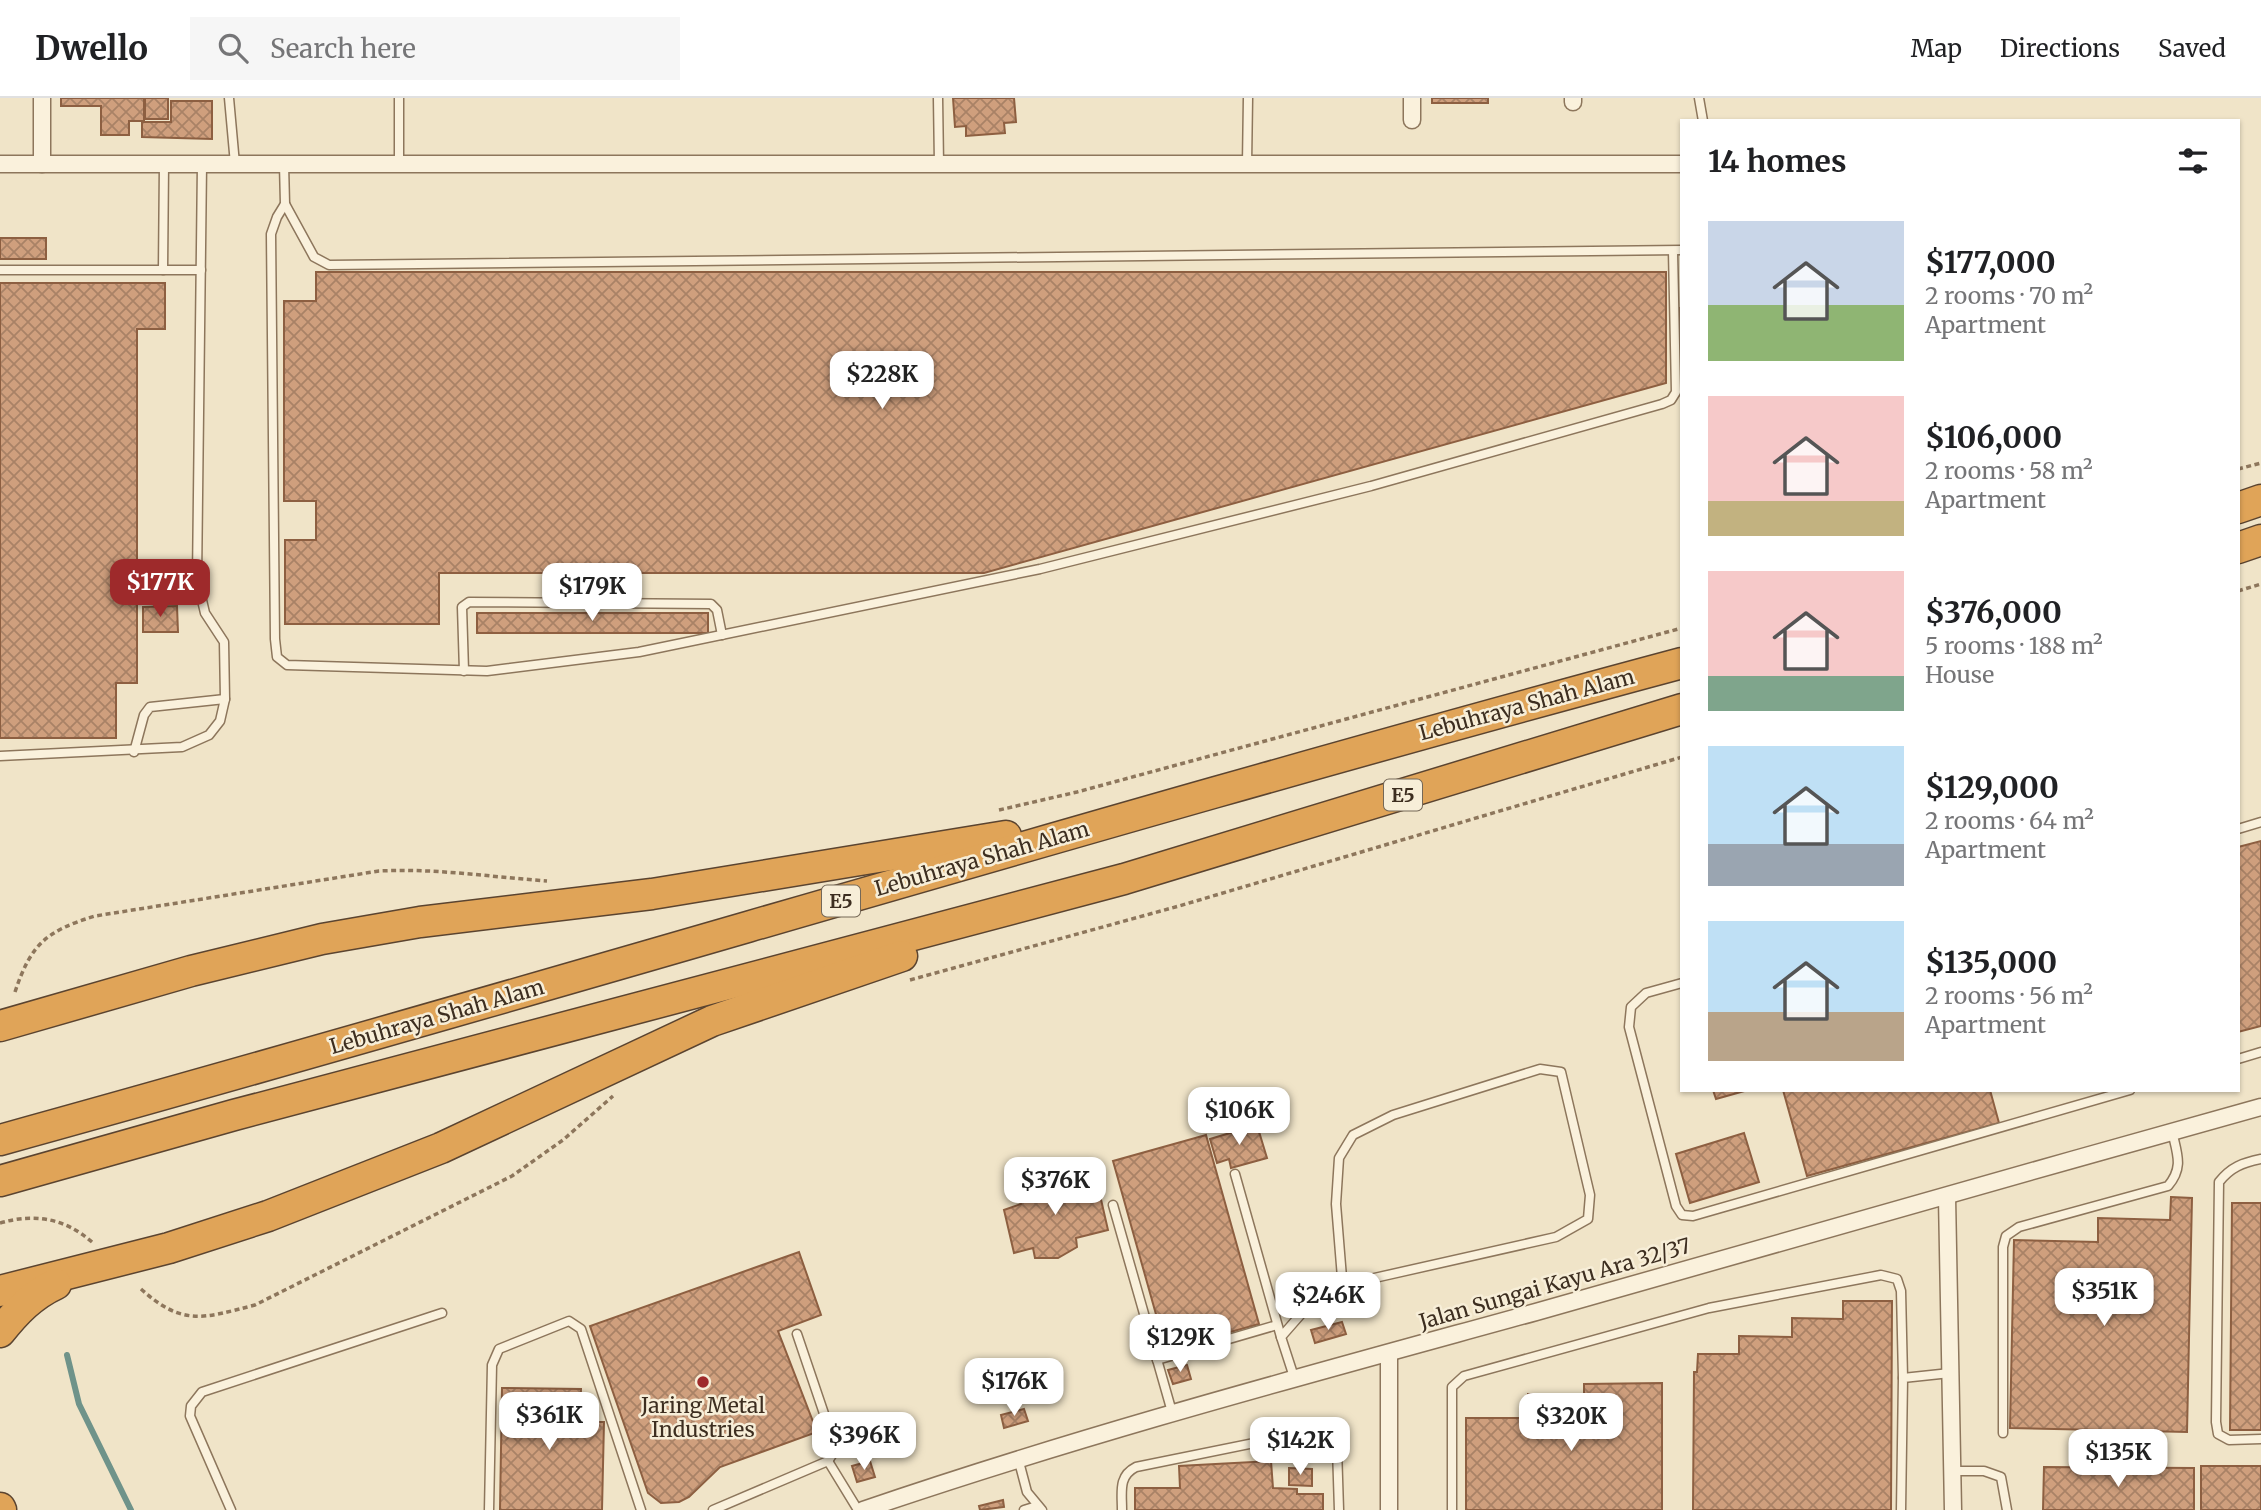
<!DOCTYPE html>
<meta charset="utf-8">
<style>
:root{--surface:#fff;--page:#f6f6f6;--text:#202124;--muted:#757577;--line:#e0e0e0;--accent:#9e2a2b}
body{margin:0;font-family:Merriweather,serif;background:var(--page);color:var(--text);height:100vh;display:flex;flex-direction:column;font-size:26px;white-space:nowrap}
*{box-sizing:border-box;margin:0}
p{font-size:23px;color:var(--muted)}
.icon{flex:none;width:38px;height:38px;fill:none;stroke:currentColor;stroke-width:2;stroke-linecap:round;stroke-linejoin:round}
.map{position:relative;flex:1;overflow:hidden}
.sheet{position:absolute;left:1680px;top:21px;width:560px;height:973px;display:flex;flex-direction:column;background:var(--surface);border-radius:0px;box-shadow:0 2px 5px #0004}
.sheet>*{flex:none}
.price{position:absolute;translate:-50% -60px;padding:0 16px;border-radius:14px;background:#fff;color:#222;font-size:23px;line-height:46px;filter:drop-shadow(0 2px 4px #0008)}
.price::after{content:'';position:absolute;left:50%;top:42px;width:21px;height:16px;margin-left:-10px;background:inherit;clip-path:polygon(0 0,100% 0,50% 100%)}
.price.selected{background:var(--accent);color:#fff}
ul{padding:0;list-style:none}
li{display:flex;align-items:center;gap:21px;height:175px;padding:0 28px}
li span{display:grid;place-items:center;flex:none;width:196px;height:140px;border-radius:0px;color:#555}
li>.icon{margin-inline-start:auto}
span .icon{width:84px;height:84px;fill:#fffc;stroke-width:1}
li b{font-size:30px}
h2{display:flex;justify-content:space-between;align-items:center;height:84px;padding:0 28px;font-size:30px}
header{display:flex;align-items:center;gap:42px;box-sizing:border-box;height:98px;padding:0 35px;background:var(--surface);border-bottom:2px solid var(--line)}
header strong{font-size:33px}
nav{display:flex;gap:38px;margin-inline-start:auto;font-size:24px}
.search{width:490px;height:63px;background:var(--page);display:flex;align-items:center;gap:18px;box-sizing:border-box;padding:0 24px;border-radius:0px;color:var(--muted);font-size:26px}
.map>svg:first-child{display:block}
</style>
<header>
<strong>Dwello</strong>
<div class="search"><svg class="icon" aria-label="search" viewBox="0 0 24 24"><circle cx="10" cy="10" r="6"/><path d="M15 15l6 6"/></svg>Search here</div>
<nav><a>Map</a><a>Directions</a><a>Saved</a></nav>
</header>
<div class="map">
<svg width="2261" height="1412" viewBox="0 0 2261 1412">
<defs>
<pattern id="building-cross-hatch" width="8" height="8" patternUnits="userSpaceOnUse" patternTransform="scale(1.75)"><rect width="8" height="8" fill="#cf9f7d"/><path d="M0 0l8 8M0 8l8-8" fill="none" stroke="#a98266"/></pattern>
</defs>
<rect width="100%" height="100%" fill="#f0e4c8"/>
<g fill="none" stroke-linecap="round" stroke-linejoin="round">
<!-- stream -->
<path stroke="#6f938a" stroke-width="6" d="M67,1257L79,1306L131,1412"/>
</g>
<!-- building -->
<g fill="url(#building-cross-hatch)" stroke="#8d5f41" stroke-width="2">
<path d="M61,0H144V23H129V37H101V8H61Z"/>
<rect x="145" y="0" width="23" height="21"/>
<path d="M953,0H1014L1016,24L1004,25L1005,35L966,38V28L955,29Z"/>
<rect x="1432" y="0" width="56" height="5"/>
<path d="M171,3H212V41L142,39V24H171Z"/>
<rect x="0" y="140" width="46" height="21"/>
<path d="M316,174H1666V285L984,475H439V526H285V442H316V403H284V203H316Z"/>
<path d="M0,185H165V231H137V585H116V640H0Z"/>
<rect x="1680" y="210" width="2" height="74"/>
<path d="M177,508L178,534H143V509Z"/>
<rect x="477" y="515" width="231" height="20"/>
<path d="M2261,743V928L2238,934V749Z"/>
<path d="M1713,992H1748L1716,1001Z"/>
<path d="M1783,992H1990L1999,1025L1807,1078Z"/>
<path d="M1257,1027L1267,1060L1231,1070L1229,1061L1217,1065L1210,1041Z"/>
<path d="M1744,1035L1759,1084L1690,1105L1676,1056Z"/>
<path d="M1206,1037L1259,1226L1166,1252L1113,1063Z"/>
<path d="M1066,1080L1070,1089L1097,1084L1108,1132L1076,1140L1077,1149L1058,1160H1035L1033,1150L1014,1155L1004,1112L1021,1106L1016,1096L1039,1083Z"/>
<path d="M2171,1099L2192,1100L2187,1334L2010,1330L2014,1142L2098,1144V1120L2170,1122Z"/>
<path d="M2232,1105H2261V1332H2230Z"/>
<path d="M799,1154L821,1217L778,1233L817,1334L720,1369L689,1399L679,1404L661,1405L648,1395L590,1228Z"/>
<path d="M1843,1203H1892L1891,1412H1693L1694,1274H1697L1698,1256H1739V1238L1792,1239V1220L1843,1221Z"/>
<path d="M1342,1224L1346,1236L1315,1245L1311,1232Z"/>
<path d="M1187,1267L1191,1281L1173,1286L1168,1272Z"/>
<path d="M1662,1285V1412H1466V1320H1528V1296H1584V1286Z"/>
<path d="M502,1290L581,1291L580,1324H604L602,1412H500Z"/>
<path d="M1024,1311L1028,1323L1004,1330L1001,1317Z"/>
<path d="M870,1363L875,1379L857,1384L852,1368Z"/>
<path d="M1271,1363L1273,1390L1297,1391V1396H1323V1412H1135V1390H1180L1179,1368Z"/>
<rect x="2201" y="1368" width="60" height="44"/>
<path d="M2044,1369L2194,1370V1412H2043Z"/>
<path d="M1289,1370L1312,1371V1388L1289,1387Z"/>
<path d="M1003,1402L1004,1409L980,1412L979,1408Z"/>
</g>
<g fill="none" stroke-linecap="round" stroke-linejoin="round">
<defs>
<g id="service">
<path d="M229,0L235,66"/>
<path d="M399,0V66"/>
<path d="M938,0L939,66"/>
<path d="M1699,0L1703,23"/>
<path d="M284,66L285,106L277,119L271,136L275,541L277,559L287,567L487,573L639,554L1040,471L1371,388L1662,306L1671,302L1676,294L1673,153"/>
<path d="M1247,66L1248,0"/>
<path d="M285,106L314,159L329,167L1682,152"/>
<path d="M0,172H201"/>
<path d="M163,172L164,66"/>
<path d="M464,573L462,509L469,504L711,506L717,512L722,537"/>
<path d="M134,654L144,617L150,609L225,601"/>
<path d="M0,658L182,649L209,637L220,623L225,601L224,544L205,515L197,481L202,66"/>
<path d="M2238,731L2261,724"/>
<path d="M1682,885L1646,895L1631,909L1629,929L1676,1108L1682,1117L1693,1118L2130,992"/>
<path d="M2238,961L2261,954"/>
<path d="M2261,1061C2242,1065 2231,1069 2219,1084L2216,1324L2218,1336L2229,1342L2261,1341"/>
<path d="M1235,1076L1281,1239"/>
<path d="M1113,1107L1172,1314"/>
<path d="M797,1236L836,1351L828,1363"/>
<path d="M1157,1262L1277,1227"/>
<path d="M1294,1279L1281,1239L1309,1207L1370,1181L1556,1139L1588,1121L1590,1097L1561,974L1540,971L1393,1017L1353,1037L1339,1060L1336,1106L1343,1192"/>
<path d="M2003,1335V1149L2006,1138L2019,1129L2168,1088C2184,1069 2177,1056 2172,1033"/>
<path d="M1018,1360L1027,1394L1042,1412"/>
<path d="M1953,1373H1984L2001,1379L2007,1412"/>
<path d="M231,1412L190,1318L191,1308L202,1294L442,1215"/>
<path d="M489,1412L492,1267L499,1251L569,1223L581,1231L641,1412"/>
<path d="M713,1412L828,1363L858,1412"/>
<path d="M1024,1412L1037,1408"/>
<path d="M1122,1412C1122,1394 1118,1378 1136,1369L1313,1333L1330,1337L1337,1350L1339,1412"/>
<path d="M1452,1412V1289L1464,1278L1709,1210L1881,1177L1897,1181L1901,1193L1903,1280"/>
<path d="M1901,1412L1903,1280L1950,1275"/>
</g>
<g id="minor">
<path d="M42,0V66"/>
<path d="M1412,0V22"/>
<path d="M1573,0V4"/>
<path d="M0,66H1682"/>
<path d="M1947,1099L1953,1412"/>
<path d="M1389,1255V1412"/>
<path d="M863,1412C1085,1336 1311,1276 1536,1214C1778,1146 2019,1076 2261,1009"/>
</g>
<g id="motorway">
<path d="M2238,410L2261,402"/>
<path d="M2238,450L2261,442"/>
<path d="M0,928L191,873L322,841L420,824L652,796L1006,738"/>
<path d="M0,1042C562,887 1119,716 1682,565"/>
<path d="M0,1083L234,1017L1124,781L1682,611"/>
<path d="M0,1193L169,1150L268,1118L441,1050L712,923L902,858"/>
<path d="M0,1234C16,1214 32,1197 56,1186"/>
<path d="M0,1410L1,1412"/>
</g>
</defs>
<!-- service casing -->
<use href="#service" stroke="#8d765c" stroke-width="11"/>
<!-- minor casing -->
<use href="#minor" stroke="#8d765c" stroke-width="19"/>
<!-- motorway casing -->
<use href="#motorway" stroke="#5b4430" stroke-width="33"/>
<!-- path -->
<g stroke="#8d765c" stroke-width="3.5" stroke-dasharray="5 3.5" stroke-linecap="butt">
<path d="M2238,371L2261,365"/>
<path d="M2238,493L2261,486"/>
<path d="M999,712L1077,694L1682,530"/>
<path d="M910,882L1179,808L1682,659"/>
<path d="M15,894C31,846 46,833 95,818L379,773C435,770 491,779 547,783"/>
<path d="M0,1125C35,1115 64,1120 92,1144"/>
<path d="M141,1191C183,1229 204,1220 255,1207L512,1078L563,1042L613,998"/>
</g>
<!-- service -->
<use href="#service" stroke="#faf1dc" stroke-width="8"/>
<!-- minor -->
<use href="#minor" stroke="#faf1dc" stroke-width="16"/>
<!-- motorway -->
<use href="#motorway" stroke="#e0a458" stroke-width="30"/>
</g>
<!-- markers -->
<circle fill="#9e2a2b" stroke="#f7eed8" stroke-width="2.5" cx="703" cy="1284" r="7"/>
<g text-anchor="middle" stroke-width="5" stroke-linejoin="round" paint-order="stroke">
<!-- shield labels -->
<g fill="#f7eed8" stroke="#756857" stroke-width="2">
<rect x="1384" y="681.5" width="38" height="31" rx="5"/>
<rect x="822" y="787.5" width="38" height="31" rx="5"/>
</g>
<g font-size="19" font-weight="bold" fill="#3d2e20">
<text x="1403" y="704">E5</text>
<text x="841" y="810">E5</text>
</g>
<!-- street labels -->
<g font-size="21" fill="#3d2e20" stroke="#f7eed8">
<text transform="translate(1527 607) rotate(-15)" y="7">Lebuhraya Shah Alam</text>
<text transform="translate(982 761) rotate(-16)" y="7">Lebuhraya Shah Alam</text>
<text transform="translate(437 919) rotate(-16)" y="7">Lebuhraya Shah Alam</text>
<text transform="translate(1555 1186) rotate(-16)" y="7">Jalan Sungai Kayu Ara 32/37</text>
</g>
<!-- poi labels -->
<g font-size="21" fill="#3d2e20" stroke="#f7eed8">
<text x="703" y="1315">Jaring Metal<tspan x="703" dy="24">Industries</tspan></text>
</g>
</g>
</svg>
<b class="price" style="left:882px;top:313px">$228K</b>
<b class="price selected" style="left:160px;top:521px">$177K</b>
<b class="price" style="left:592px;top:525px">$179K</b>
<b class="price" style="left:1239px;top:1049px">$106K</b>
<b class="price" style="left:1055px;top:1119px">$376K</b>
<b class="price" style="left:2104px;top:1230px">$351K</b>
<b class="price" style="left:1328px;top:1234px">$246K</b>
<b class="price" style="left:1180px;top:1276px">$129K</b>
<b class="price" style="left:1014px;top:1320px">$176K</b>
<b class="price" style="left:549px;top:1354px">$361K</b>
<b class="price" style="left:1571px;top:1355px">$320K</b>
<b class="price" style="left:864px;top:1374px">$396K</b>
<b class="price" style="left:1300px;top:1379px">$142K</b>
<b class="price" style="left:2118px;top:1391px">$135K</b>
<section class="sheet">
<h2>14 homes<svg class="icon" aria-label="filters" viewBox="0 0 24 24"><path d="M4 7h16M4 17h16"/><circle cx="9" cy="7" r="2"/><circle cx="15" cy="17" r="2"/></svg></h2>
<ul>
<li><span style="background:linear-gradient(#c9d6e8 60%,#8fb573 0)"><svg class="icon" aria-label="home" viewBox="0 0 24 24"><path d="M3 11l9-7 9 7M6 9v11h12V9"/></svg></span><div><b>$177,000</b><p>2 rooms · 70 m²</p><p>Apartment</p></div></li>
<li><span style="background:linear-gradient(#f6c9c9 75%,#c2b280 0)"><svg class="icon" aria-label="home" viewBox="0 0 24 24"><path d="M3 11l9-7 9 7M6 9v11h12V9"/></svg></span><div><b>$106,000</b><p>2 rooms · 58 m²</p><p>Apartment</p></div></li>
<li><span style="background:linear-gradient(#f6c9c9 75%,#7fa58c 0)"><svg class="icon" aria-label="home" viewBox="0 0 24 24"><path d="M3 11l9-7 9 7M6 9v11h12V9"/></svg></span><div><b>$376,000</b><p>5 rooms · 188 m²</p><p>House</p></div></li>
<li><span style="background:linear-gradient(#bfe0f5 70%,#9aa5b1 0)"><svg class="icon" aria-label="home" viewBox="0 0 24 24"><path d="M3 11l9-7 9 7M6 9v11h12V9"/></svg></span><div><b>$129,000</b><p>2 rooms · 64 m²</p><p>Apartment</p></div></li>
<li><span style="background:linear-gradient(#bfe0f5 65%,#b9a48a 0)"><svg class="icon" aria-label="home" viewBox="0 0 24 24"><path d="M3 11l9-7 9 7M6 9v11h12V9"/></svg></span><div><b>$135,000</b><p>2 rooms · 56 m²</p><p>Apartment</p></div></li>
</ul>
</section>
</div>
